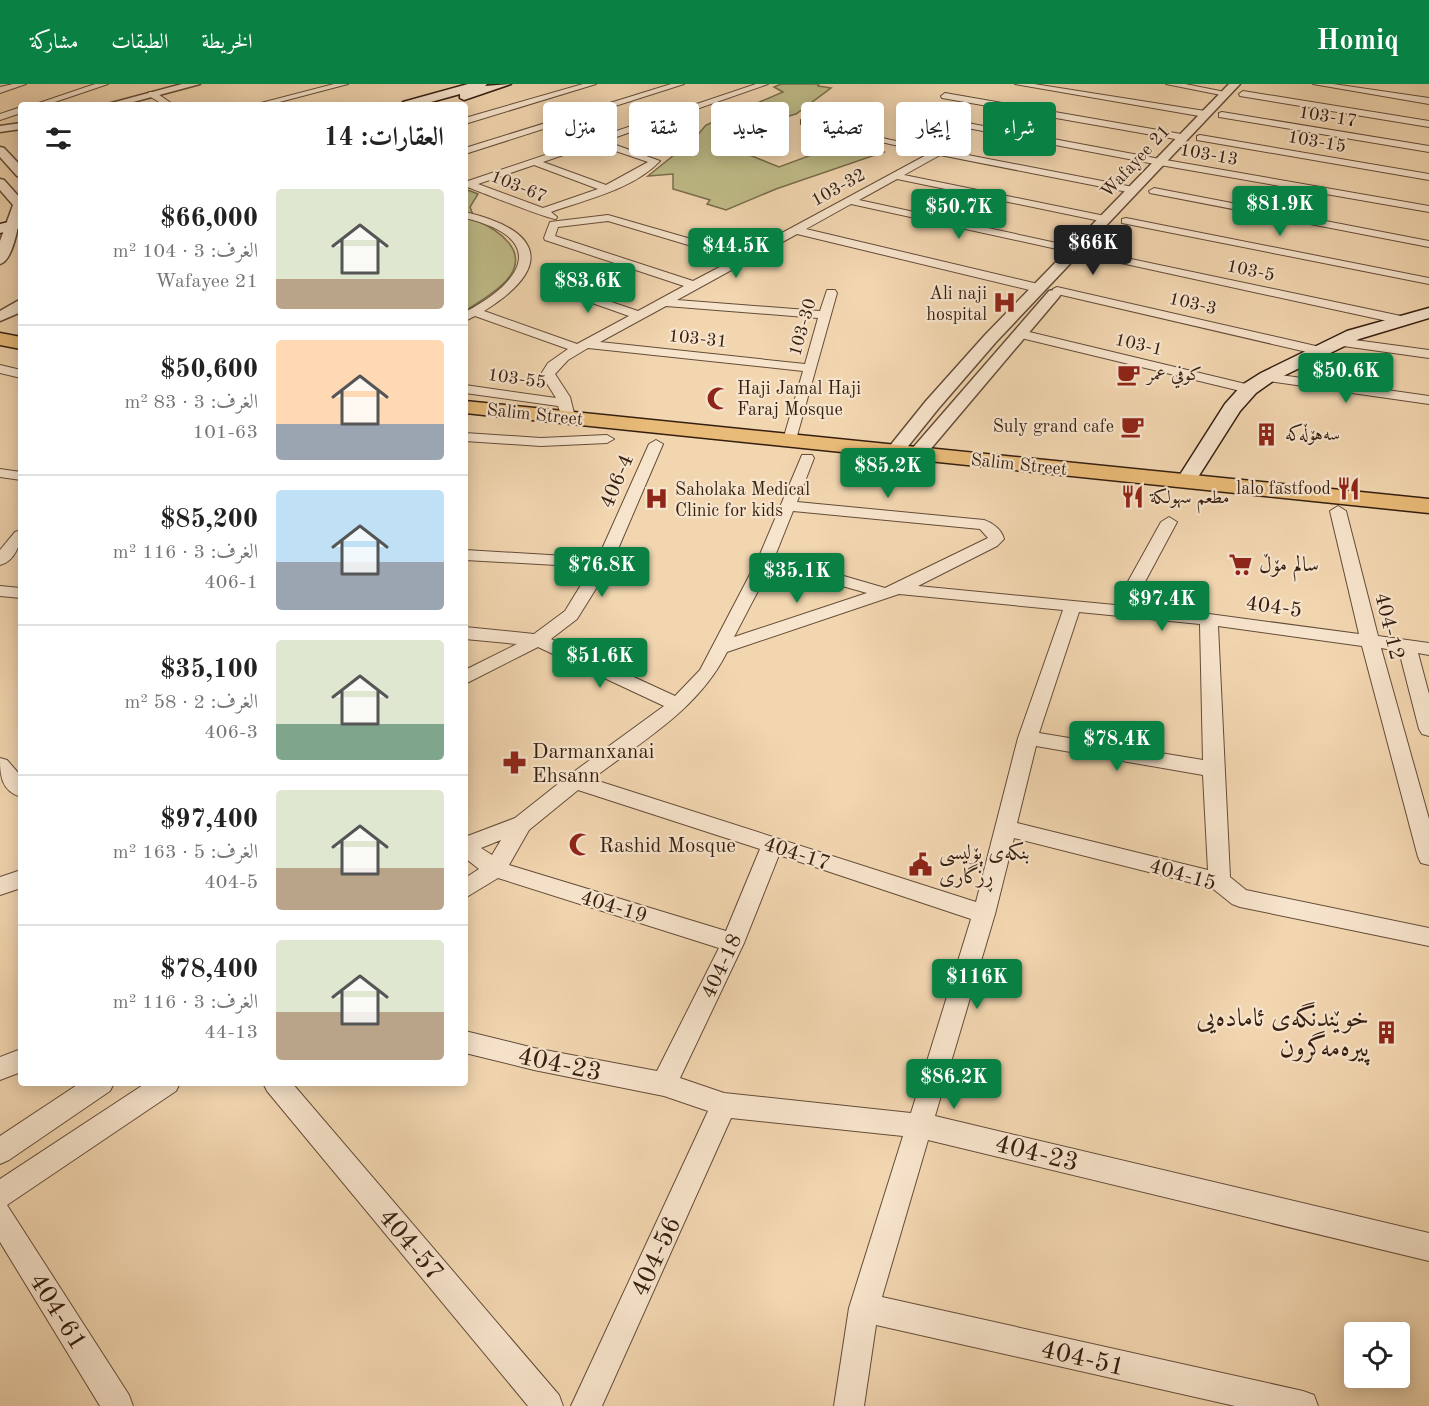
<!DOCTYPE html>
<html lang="ar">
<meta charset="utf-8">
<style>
:root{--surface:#fff;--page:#f6f6f6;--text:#222;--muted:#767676;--line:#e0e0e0;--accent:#0b8043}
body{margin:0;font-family:"Old Standard TT",Amiri,serif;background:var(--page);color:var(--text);direction:rtl;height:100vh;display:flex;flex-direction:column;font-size:22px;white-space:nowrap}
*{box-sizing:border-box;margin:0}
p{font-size:20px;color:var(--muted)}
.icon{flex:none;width:33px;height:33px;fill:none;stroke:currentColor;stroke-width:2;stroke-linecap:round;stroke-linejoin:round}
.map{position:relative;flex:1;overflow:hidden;direction:ltr}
.drawer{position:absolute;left:18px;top:18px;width:450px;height:984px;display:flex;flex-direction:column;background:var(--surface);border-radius:6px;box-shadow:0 3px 15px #0003;direction:rtl}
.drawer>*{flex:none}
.banner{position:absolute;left:486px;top:18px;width:570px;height:54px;direction:rtl;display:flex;gap:12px}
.tools{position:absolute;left:1344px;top:1238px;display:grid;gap:12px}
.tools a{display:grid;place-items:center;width:66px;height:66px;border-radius:6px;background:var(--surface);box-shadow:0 3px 15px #0003;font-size:30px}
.price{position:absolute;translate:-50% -51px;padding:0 14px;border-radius:6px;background:var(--accent);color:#fff;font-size:20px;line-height:39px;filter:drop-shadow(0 2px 3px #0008)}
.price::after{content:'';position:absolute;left:50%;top:36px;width:18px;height:14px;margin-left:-9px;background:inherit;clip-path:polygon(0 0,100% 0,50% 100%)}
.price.selected{background:#222;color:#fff}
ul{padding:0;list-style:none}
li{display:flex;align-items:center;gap:18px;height:150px;padding:0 24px}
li+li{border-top:2px solid var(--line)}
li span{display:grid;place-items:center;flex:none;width:168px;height:120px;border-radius:6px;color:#555}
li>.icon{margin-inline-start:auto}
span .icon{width:72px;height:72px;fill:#fffc;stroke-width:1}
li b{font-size:26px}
h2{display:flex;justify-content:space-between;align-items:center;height:72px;padding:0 24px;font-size:26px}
.chip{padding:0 21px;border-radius:6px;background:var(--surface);box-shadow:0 3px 15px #0003;font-size:21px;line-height:54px}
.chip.selected{background:var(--accent);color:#fff}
header{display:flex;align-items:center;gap:36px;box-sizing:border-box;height:84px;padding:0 30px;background:var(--accent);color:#fff}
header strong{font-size:28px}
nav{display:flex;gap:33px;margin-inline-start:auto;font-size:21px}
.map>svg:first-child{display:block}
</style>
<header>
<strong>Homiq</strong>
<nav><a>الخريطة</a><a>الطبقات</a><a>مشاركة</a></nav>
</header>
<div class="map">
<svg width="1429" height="1322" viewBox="0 0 1429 1322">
<rect width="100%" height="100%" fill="#f2d6b0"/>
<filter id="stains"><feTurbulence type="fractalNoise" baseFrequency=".00333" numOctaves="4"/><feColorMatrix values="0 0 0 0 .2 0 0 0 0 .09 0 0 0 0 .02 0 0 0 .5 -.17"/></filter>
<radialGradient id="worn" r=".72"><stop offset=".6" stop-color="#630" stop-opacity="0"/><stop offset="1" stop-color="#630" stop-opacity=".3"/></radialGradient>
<!-- green -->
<g fill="#bfbc88" stroke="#7a6d4c" stroke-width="1.5">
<path d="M781,0H819L818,2L831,4L796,30L751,43L742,68L779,83L852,56L884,68L776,105L726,126L707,120L710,116L673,105V90L648,92L695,54L706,41L783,8L774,3Z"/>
<path d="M465,105L478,110L470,123L475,136C499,146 532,168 506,197C495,209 479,218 465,227Z"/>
</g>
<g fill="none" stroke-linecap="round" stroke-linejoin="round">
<defs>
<g id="minor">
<path d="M13,0H26L0,9V3Z"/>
<path d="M95,0H108L46,21H33Z"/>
<path d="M334,0H348L268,21H253Z"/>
<path d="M583,0H596L465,40V34Z"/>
<path d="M671,0H684L465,70V64Z"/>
<path d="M756,0H768L605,57L660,77C632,106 587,115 551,128L557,133L556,135C550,136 478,107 465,102V96L468,97ZM595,60L648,78L606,101L543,78ZM534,81L598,105L543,124L478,100Z"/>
<path d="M1015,0H1034L1205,27L1209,30L1205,33Z"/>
<path d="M1166,0H1185L1230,9L1226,12Z"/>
<path d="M1313,0H1333L1429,14V20Z"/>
<path d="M1243,7L1429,37V43L1240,12L1239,10Z"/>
<path d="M149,8H155L174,21H164L149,12Z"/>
<path d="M945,9L1181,50L1186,53L1181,56L942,14L941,12Z"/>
<path d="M926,22L930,25L925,31L1160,75L1429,122V128L1160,81L915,34V30Z"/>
<path d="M21,23V29L0,36V30Z"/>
<path d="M1222,28L1429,62V68L1219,33V29Z"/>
<path d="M804,35L891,56L1133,103L1138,106L1133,109L940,71L904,91L1105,132L1110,135L1105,138L897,95L859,116L1075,163L1081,166L1075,169L851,120L806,145L1038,200L1044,204L1038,208L797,150L677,216L820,227L827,206H835L837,209L795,359H785L783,356L803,287L588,264L568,276L555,290L570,313L575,333L573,336H563L558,322L465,309V301L556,314L541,290L548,279L568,265L475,232L465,237V228C525,197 548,154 465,134V128C542,146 555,183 484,227L577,260L629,232L544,202V198H552L638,227L684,202L545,156L544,154L550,138L608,131L743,170L930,69L801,40V36ZM608,137L735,175L693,197L555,152L558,143ZM666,222L818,234L805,280L600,258Z"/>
<path d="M1200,51L1429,90V96L1197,56V52Z"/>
<path d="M1154,104L1429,157V163L1150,109L1149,107Z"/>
<path d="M1126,134L1429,194V200L1122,139V135Z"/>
<path d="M1093,167L1401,232L1407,236L1401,240L1089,172L1087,170Z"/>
<path d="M1057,203L1320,263L1326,267L1320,271L1053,209V205Z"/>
<path d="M1021,246L1254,302L1256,305L1249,309L1017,253L1015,250Z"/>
<path d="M1340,254L1429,266V274L1336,261L1334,258Z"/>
<path d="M0,281L21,286V294L0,289Z"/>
<path d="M1267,289L1429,312V320L1262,296L1260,293Z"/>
<path d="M465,349L541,354L607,351L614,355L607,359L541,362L465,357Z"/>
<path d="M656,356L663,360L612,479L577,535L551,555L675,612L700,586L758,475L802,371H812L814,374L797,418L984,436C993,439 1002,446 1004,455L997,462L918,502L1115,521L1161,438L1169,433L1177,438L1132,522L1209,530L1359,550L1330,427L1338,422L1346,427L1378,552L1429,559V571L1418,569L1429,610V652L1422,650L1419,645L1399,567L1381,564L1429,735V781L1421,779L1418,773L1362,562L1218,542L1230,793L1246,806L1429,844V862L1240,823L1232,820L1212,804L1014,754L995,830L935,1032L1429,1149V1177L928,1056L882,1213L1303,1307L1314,1311L1318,1322H1235L876,1241L864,1322H834L849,1224L903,1052L731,1034L602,1322H571L708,1027L664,1012L534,986L465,969V947L534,964L657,987L719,864L498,794L465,814V794L479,785L465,774V753L515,734L568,692L664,622L538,563L465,600V586L517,560L465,555V543L534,550L565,527L592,483L465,476V466L598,474L649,360ZM793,427L980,445L988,454L885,504L775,472ZM771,482L867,509L734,553ZM899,510L1063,526L1018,654L976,818L592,695C642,657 698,626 727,568ZM1079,528L1200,540L1203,676L1039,649ZM1036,662L1203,691L1208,786L1017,739ZM578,706L760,765L726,847L509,781L529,746ZM501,756L492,771L481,764ZM779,771L971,835L911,1029L724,1009L680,994L744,859Z"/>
<path d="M0,385L21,388V396L0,393Z"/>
<path d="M21,446C21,460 15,477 0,481V466L15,448Z"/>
<path d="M0,502L21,504V514L0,512Z"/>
<path d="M0,674L7,676L21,692V713C1,707 0,691 0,674Z"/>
<path d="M21,786V804L0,811V793Z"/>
<path d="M21,965V988L0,996V973Z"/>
<path d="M80,999H114L110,1007L9,1076L0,1080V1052Z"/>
<path d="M146,999H180L176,1007L7,1121L129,1311L133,1322H100L0,1158V1095Z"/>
<path d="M263,999H292L559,1311L563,1322H528L267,1007Z"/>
</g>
<g id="tertiary">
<path d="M182,0H200L122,21H104Z"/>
<path d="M1229,0H1240L996,258L938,325L901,371H889L886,367L889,363L926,317L985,251Z"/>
<path d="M21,39V45L0,48V42Z"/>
<path d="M0,63L4,64L21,82V93L17,92L0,73Z"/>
<path d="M0,95L4,96L21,115C21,129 15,176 0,180V157L13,121L0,106Z"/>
<path d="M1054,206L1061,210L1059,213L923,374H911L908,370L911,366L1049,207Z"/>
<path d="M21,215V228L0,237V227Z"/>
</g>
<g id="secondary">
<path d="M468,0H487L485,2L511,0L464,16L460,14V10L420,21H401L403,18Z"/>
<path d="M21,135V144L0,149V140Z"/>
<path d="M1429,224V234L1359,255L1273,297L1256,309L1240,327L1193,401L1186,403L1179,401L1176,397L1225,320L1242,301L1261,289L1347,247Z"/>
</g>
<g id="primary">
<path d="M0,249L21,253V265L0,261Z"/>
<path d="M465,317L1429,415V429L465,329Z"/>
</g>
</defs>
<!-- minor casing -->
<use href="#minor" stroke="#644c38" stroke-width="2"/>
<!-- tertiary casing -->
<use href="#tertiary" stroke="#644c38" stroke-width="3"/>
<!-- secondary casing -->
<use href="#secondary" stroke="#341e10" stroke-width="3"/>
<!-- primary casing -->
<use href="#primary" stroke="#341e10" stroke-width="3"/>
<!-- minor -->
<use href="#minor" fill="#f7e4cc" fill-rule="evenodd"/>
<!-- tertiary -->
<use href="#tertiary" fill="#f7e4cc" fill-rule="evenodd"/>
<!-- secondary -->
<use href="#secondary" fill="#f7e4cc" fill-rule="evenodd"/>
<!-- primary -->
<use href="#primary" fill="#e9bb78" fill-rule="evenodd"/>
</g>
<!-- icons -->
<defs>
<symbol id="hospital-bare" viewBox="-9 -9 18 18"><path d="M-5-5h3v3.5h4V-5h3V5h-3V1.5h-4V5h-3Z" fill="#8f2418" stroke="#f7e4cc" stroke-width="2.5" paint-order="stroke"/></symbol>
<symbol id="cafe-bare" viewBox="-9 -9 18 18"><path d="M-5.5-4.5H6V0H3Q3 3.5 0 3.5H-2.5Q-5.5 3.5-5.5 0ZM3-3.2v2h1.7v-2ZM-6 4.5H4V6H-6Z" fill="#8f2418" stroke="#f7e4cc" stroke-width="2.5" paint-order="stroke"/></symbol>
<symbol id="mosque-bare" viewBox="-9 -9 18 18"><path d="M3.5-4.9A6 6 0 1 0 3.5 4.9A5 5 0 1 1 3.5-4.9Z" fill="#8f2418" stroke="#f7e4cc" stroke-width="2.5" paint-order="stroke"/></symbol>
<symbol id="building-bare" viewBox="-9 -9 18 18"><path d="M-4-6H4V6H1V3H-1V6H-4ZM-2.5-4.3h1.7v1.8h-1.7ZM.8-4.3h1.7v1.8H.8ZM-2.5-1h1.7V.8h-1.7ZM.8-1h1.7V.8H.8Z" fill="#8f2418" stroke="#f7e4cc" stroke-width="2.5" paint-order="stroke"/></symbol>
<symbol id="restaurant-bare" viewBox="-9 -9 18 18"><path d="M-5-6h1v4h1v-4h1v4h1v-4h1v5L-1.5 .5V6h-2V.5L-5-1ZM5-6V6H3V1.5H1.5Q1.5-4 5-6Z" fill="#8f2418" stroke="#f7e4cc" stroke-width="2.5" paint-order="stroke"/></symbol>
<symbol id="supermarket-bare" viewBox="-9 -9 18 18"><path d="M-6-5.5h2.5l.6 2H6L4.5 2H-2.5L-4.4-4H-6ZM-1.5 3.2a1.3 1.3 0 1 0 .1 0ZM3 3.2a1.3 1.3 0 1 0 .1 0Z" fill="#8f2418" stroke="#f7e4cc" stroke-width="2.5" paint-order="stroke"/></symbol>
<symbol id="pharmacy-bare" viewBox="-9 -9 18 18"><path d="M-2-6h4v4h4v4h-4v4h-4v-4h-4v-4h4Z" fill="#8f2418" stroke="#f7e4cc" stroke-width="2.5" paint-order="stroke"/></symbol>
<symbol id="civic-bare" viewBox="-9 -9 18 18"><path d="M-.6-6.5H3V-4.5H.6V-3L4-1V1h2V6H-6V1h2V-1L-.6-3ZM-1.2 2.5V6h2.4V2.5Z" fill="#8f2418" stroke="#f7e4cc" stroke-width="2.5" paint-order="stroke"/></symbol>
</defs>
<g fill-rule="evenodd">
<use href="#hospital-bare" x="988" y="202" width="33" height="33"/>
<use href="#cafe-bare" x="1112" y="274" width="33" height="33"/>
<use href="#mosque-bare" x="702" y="298" width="33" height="33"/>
<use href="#cafe-bare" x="1116" y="326" width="33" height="33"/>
<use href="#building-bare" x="1250" y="334" width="33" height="33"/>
<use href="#restaurant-bare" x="1332" y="388" width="33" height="33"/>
<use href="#restaurant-bare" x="1116" y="396" width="33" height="33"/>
<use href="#hospital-bare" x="640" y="398" width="33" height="33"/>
<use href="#supermarket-bare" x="1224" y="464" width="33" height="33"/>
<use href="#pharmacy-bare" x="498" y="662" width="33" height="33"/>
<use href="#mosque-bare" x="564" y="744" width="33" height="33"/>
<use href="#civic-bare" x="904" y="764" width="33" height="33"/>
<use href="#building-bare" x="1370" y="932" width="33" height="33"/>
</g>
<g text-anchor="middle" stroke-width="4.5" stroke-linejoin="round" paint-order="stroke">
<!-- far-street labels -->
<g font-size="18" fill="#341e10" stroke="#f7e4cc">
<text transform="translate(1328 32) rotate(9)" y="6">103-17</text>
<text transform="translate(1317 57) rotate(10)" y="6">103-15</text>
<text transform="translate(1209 70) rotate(10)" y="6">103-13</text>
<text transform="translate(1135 77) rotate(-47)" y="6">Wafayee 21</text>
<text transform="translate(519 102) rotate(22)" y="6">103-67</text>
<text transform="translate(838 103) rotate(-29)" y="6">103-32</text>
<text transform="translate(1251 186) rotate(12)" y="6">103-5</text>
<text transform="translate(1193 219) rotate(13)" y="6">103-3</text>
<text transform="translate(802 243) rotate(-74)" y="6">103-30</text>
<text transform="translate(698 254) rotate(6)" y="6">103-31</text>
<text transform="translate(1139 260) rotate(13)" y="6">103-1</text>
<text transform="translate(517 294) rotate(8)" y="6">103-55</text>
<text transform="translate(535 330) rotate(6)" y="6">Salim Street</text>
<text transform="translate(1019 380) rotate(6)" y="6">Salim Street</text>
</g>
<!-- far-poi labels -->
<g font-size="18" fill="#341e10" stroke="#f7e4cc" text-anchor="start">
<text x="987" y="215" text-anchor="end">Ali naji<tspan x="987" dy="21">hospital</tspan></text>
<text x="1147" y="296">كوفي عمر</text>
<text x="737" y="310">Haji Jamal Haji<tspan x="737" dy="21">Faraj Mosque</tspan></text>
<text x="1114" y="348" text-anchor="end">Suly grand cafe</text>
<text x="1285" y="356">سەهۆڵەکە</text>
<text x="1331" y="410" text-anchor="end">lalo fastfood</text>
<text x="675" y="411">Saholaka Medical<tspan x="675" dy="21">Clinic for kids</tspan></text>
<text x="1150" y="419">مطعم سهولكة</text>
</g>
<!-- street labels -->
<g font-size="21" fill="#341e10" stroke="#f7e4cc">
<text transform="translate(616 397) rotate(-67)" y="7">406-4</text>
<text transform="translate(1274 522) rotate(8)" y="7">404-5</text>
<text transform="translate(1390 542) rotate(76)" y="7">404-12</text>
<text transform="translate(797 769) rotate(18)" y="7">404-17</text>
<text transform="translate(1183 790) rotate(16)" y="7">404-15</text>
<text transform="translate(614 822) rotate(17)" y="7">404-19</text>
<text transform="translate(721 882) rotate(-65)" y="7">404-18</text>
</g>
<!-- poi labels -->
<g font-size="21" fill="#341e10" stroke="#f7e4cc" text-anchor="start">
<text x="1259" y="487">سالم مۆڵ</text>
<text x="532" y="674">Darmanxanai<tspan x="532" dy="24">Ehsann</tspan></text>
<text x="599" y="768">Rashid Mosque</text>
<text x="939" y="775">بنکەی پۆلیسی<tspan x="939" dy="24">ڕزگاری</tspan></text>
</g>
<!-- near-poi labels -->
<g font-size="26" fill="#341e10" stroke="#f7e4cc" text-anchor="end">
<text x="1369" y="942">خوێندنگەی ئامادەیی<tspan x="1369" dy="30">پیرەمەگرون</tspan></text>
</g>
<!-- near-street labels -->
<g font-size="26" fill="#341e10" stroke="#f7e4cc">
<text transform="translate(560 979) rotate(12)" y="9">404-23</text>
<text transform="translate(1037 1068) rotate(14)" y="9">404-23</text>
<text transform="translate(412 1160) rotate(50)" y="9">404-57</text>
<text transform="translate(655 1172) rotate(-65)" y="9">404-56</text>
<text transform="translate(59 1227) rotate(58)" y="9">404-61</text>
<text transform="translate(1083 1273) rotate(13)" y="9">404-51</text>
</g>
</g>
<rect width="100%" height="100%" filter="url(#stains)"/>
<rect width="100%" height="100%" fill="url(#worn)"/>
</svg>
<div class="tools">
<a><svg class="icon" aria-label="locate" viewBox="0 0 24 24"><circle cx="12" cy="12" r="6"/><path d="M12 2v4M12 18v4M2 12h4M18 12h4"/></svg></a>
</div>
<b class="price" style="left:1280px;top:153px">$81.9K</b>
<b class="price" style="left:959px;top:156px">$50.7K</b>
<b class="price selected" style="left:1093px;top:192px">$66K</b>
<b class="price" style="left:736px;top:195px">$44.5K</b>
<b class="price" style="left:588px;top:230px">$83.6K</b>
<b class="price" style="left:1346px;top:320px">$50.6K</b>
<b class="price" style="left:888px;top:415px">$85.2K</b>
<b class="price" style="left:602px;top:514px">$76.8K</b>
<b class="price" style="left:797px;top:520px">$35.1K</b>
<b class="price" style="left:1162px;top:548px">$97.4K</b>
<b class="price" style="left:600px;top:605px">$51.6K</b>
<b class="price" style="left:1117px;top:688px">$78.4K</b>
<b class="price" style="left:977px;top:926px">$116K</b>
<b class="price" style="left:954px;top:1026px">$86.2K</b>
<div class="banner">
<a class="chip selected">شراء</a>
<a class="chip">إيجار</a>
<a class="chip">تصفية</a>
<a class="chip">جديد</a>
<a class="chip">شقة</a>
<a class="chip">منزل</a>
</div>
<section class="drawer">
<h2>العقارات: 14<svg class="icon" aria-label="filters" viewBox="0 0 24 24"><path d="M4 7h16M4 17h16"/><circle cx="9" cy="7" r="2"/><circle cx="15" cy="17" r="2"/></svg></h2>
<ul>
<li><span style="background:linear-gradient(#dfe7d0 75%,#b9a48a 0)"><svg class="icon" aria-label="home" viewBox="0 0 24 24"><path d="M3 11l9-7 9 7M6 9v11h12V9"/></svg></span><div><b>$66,000</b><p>الغرف: 3 · 104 m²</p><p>Wafayee 21</p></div></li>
<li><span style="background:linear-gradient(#ffd9b3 70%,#9aa5b1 0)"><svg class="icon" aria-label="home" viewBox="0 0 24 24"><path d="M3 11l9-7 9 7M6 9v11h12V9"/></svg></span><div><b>$50,600</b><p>الغرف: 3 · 83 m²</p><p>101-63</p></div></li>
<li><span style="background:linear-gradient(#bfe0f5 60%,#9aa5b1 0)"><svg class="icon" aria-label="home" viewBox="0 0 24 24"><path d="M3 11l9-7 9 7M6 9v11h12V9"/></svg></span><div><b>$85,200</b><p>الغرف: 3 · 116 m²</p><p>406-1</p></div></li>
<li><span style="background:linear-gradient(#dfe7d0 70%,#7fa58c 0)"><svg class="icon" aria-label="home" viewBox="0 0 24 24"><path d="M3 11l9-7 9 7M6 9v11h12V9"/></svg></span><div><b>$35,100</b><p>الغرف: 2 · 58 m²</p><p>406-3</p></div></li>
<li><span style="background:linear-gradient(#dfe7d0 65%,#b9a48a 0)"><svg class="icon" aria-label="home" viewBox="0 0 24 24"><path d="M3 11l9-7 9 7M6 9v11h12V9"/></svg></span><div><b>$97,400</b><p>الغرف: 5 · 163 m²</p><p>404-5</p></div></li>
<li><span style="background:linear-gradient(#dfe7d0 60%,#b9a48a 0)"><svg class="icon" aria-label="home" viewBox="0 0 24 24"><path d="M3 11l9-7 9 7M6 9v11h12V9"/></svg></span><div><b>$78,400</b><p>الغرف: 3 · 116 m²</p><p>44-13</p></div></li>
</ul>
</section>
</div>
